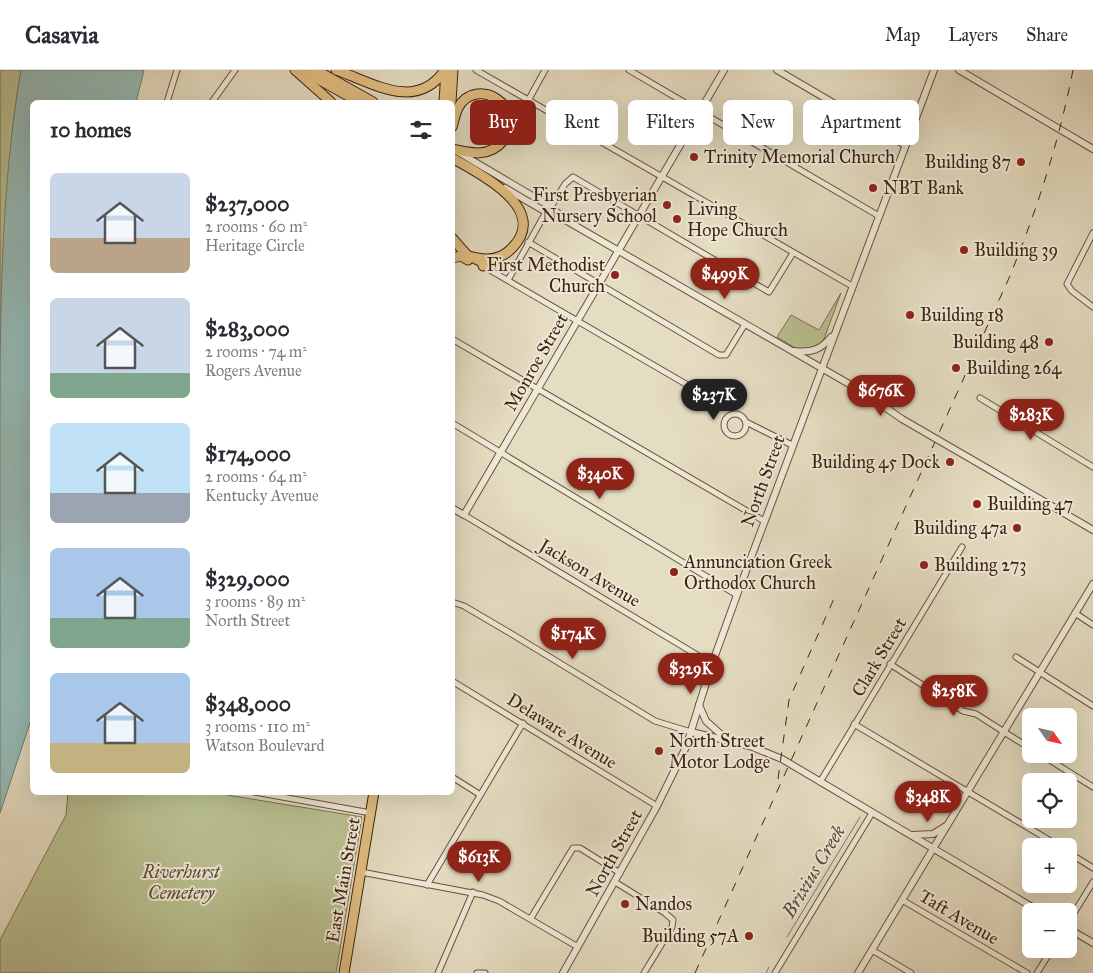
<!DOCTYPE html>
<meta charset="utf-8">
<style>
:root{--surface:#fff;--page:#f7f7f7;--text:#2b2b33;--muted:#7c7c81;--line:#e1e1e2;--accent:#8f2418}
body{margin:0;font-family:"IM FELL Great Primer",serif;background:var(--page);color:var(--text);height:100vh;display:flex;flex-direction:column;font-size:19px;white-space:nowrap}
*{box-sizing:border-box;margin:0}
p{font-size:16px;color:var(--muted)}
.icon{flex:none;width:28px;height:28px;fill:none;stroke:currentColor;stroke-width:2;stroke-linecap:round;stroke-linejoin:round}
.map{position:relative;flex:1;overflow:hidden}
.sheet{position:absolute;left:30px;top:30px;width:425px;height:695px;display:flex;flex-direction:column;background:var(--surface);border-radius:8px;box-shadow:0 5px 20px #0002}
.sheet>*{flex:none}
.banner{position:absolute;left:470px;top:30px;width:475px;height:45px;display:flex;gap:10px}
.needle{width:32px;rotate:124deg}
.buttons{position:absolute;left:1022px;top:638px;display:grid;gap:10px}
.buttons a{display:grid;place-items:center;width:55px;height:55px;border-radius:8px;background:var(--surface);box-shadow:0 5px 20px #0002;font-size:25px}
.price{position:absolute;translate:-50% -42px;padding:0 11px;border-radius:18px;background:var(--accent);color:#fff;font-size:16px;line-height:32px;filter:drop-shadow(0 1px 2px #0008)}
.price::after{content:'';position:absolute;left:50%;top:30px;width:15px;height:11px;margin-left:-8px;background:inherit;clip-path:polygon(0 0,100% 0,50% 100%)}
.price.on{background:#222;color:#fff}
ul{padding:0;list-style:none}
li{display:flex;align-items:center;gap:15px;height:125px;padding:0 20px}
li span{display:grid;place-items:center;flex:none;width:140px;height:100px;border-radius:8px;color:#555}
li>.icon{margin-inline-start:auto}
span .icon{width:60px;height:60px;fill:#fffc;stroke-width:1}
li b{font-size:21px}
h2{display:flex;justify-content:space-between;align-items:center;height:60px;padding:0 20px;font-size:21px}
.pill{padding:0 18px;border-radius:8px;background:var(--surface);box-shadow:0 5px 20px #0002;font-size:18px;line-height:45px}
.pill.on{background:var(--accent);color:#fff}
header{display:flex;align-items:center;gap:30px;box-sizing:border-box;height:70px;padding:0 25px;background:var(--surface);border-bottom:1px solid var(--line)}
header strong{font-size:24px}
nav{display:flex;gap:28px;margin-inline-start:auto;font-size:18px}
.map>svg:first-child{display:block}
</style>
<header>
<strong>Casavia</strong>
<nav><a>Map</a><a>Layers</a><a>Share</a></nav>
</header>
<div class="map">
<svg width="1093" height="903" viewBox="0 0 1093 903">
<rect width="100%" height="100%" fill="#e5ddc2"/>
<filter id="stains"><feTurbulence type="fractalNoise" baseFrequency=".004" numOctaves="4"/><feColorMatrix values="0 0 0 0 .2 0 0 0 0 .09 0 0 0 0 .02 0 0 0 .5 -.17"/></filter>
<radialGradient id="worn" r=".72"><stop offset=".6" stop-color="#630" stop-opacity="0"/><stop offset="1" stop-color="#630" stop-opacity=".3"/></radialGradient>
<!-- green -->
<g fill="#b9bf90" stroke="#7c7151">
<path d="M0,0H21C5,93 4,188 0,282Z"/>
<path d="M841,223L822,274L802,282L777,267L791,245L819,260Z"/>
<path d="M68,723H215L362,747L336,903H0V870L66,745Z"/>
</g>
<!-- water -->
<path fill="#96bbb7" stroke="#737e75" d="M21,0H144L136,32H32V647L0,743C0,620 0,496 0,373C0,249 0,122 21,0Z"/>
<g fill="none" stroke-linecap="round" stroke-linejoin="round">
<!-- stream -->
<g stroke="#737e75" stroke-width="1">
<path d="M787,867L860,747"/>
<path d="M766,903L769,897"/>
</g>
<defs>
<g id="minor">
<path d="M476,0L852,216"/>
<path d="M629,0L879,146"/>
<path d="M529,29L545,0"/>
<path d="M167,32L177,0"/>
<path d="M212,32L235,0"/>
<path d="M551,137L565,114L573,107L769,222L793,183"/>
<path d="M1093,163L1067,214L1072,221L1093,237"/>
<path d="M528,172L719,285H726L745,254"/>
<path d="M483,196L715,331"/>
<path d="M508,210L546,142"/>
<path d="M452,269L764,451"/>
<path d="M980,328L1093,397"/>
<circle cx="735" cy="355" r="11"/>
<path d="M746,352L792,375"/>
<path d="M452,353L737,525"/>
<path d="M464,445L712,594"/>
<path d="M452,532L464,536L510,563L655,651L691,662"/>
<path d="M1075,543L1093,555"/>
<path d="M1016,587L1093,636"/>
<path d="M890,594L963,641L976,644L1031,679"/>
<path d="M452,611L657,736"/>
<path d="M854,654L1059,776"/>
<path d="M1040,684L1093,717"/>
<path d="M452,707L479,724"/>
<path d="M820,712L962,477"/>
<path d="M254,722L371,743"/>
<path d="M1069,783L1093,798"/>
<path d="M361,802L483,825L499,831L578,877"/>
<path d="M615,812L665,843L673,850L672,857L644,903"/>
<path d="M427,815L523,653"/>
<path d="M902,830L1027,903"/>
<path d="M531,848L573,778H580L620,803"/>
<path d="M1069,851L1093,812"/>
<path d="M872,880L911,903"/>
<path d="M438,903L473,822"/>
<path d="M477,903H485"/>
<path d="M775,903L872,743"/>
<path d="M1037,903L1052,879"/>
</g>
<g id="tertiary">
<path d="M777,0L905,75"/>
<path d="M959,0L1093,79"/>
<path d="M458,82L551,137L562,147"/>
<path d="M505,118L546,142L567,151L863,322L902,349"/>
<path d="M794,281C811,283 821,280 831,267"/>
<path d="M990,400L1093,460"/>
<path d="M452,438L464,445L724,0"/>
<path d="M699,635L706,651L725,668"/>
<path d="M691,662L750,676L782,689L1039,841"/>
<path d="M913,765L933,764L946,756"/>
<path d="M1069,859L1093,873"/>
<path d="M563,903L657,736L686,677L712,594L737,525L934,0"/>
<path d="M858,903L1093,514"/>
</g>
<g id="primary">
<path d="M295,0L331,32"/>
<path d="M302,0L359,32"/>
<path d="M316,0L373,32"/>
<path d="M336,0C374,13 416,42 445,0"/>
<path d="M444,32L446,0"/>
<path d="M451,32L453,0"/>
<path d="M452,57C454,51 455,44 458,38C476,4 530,38 503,71C489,88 470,83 452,79"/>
<path d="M452,88C479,103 551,139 512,178C502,189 488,191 473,187"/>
<path d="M452,168L467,185L482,192L483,196"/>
<path d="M452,188L461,186L468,190"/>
<path d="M344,903L374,722"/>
</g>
</defs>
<!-- minor casing -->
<use href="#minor" stroke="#68523e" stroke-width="7"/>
<!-- tertiary casing -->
<use href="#tertiary" stroke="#68523e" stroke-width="8"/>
<!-- primary casing -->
<use href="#primary" stroke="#3e2312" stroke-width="11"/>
<!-- minor -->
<use href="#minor" stroke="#eee9d7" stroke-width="5"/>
<!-- tertiary -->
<use href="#tertiary" stroke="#eee9d7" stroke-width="6"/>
<!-- primary -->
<use href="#primary" stroke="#e2be81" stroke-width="9"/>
<!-- rail -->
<g stroke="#3e2312" stroke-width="1" stroke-dasharray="9 9" stroke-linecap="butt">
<path d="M778,709L789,630L836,524"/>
<path d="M695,903L1009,208C1037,140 1059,72 1073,0"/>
</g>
<defs>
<path id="tertiary-bridge" d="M902,349L990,400"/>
</defs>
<!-- tertiary-bridge casing -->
<use href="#tertiary-bridge" stroke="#68523e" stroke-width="8" stroke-linecap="butt"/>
<!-- tertiary-bridge -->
<use href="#tertiary-bridge" stroke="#eee9d7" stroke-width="6"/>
</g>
<!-- markers -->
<g fill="#8f2418" stroke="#eee9d7" stroke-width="2">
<circle cx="694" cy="87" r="5"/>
<circle cx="1021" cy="92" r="5"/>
<circle cx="873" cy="118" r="5"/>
<circle cx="667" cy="135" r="5"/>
<circle cx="677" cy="149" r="5"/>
<circle cx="964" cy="180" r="5"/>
<circle cx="615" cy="205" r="5"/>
<circle cx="910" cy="245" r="5"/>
<circle cx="1049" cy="272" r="5"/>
<circle cx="956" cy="298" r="5"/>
<circle cx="950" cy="392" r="5"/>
<circle cx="977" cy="434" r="5"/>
<circle cx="1017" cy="458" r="5"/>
<circle cx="924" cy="495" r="5"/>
<circle cx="674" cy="502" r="5"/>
<circle cx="659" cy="681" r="5"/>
<circle cx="625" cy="834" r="5"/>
<circle cx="749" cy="866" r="5"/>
</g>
<g text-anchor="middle" stroke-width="4" stroke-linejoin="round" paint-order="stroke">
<!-- poi labels -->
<g font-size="18" fill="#3e2312" stroke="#eee9d7" text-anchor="start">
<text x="704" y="93">Trinity Memorial Church</text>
<text x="1011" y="98" text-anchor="end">Building 87</text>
<text x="883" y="124">NBT Bank</text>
<text x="657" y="131" text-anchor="end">First Presbyerian<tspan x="657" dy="21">Nursery School</tspan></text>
<text x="687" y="145">Living<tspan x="687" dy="21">Hope Church</tspan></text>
<text x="974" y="186">Building 39</text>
<text x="605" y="201" text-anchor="end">First Methodist<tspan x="605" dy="21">Church</tspan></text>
<text x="920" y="251">Building 18</text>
<text x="1039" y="278" text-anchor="end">Building 48</text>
<text x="966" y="304">Building 264</text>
<text x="940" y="398" text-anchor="end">Building 45 Dock</text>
<text x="987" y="440">Building 47</text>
<text x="1007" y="464" text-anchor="end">Building 47a</text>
<text x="684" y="498">Annunciation Greek<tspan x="684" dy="21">Orthodox Church</tspan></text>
<text x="934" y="501">Building 273</text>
<text x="669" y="677">North Street<tspan x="669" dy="21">Motor Lodge</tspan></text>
<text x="635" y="840">Nandos</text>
<text x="739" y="872" text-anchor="end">Building 57A</text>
</g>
<!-- street labels -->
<g font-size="18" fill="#3e2312" stroke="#eee9d7">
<text transform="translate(536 292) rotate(-60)" y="6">Monroe Street</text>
<text transform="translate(763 411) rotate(-70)" y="6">North Street</text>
<text transform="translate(590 503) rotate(31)" y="6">Jackson Avenue</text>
<text transform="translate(879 587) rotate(-59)" y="6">Clark Street</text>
<text transform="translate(562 661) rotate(32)" y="6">Delaware Avenue</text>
<text transform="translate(614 783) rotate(-61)" y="6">North Street</text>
<text transform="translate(343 810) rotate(-80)" y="6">East Main Street</text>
<text transform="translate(959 847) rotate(31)" y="6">Taft Avenue</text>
</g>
<!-- park labels -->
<g font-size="18" font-style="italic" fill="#5d4a32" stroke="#eee9d7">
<text x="181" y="808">Riverhurst<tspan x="181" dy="21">Cemetery</tspan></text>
</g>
<!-- water labels -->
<g font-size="19" font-style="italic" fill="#54493b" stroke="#eee9d7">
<text transform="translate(813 801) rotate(-59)" y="7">Brixius Creek</text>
</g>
</g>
<rect width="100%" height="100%" filter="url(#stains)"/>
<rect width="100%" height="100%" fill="url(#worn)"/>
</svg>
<div class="buttons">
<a><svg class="needle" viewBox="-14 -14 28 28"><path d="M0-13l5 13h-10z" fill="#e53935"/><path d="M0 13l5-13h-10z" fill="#7c7c81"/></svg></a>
<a><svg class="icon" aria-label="locate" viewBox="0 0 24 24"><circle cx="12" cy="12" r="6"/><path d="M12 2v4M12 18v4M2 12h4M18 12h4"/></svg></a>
<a>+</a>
<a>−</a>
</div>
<b class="price" style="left:725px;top:230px">$499K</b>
<b class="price" style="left:881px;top:347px">$676K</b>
<b class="price on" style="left:714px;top:351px">$237K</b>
<b class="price" style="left:1031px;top:371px">$283K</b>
<b class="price" style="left:600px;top:430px">$340K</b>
<b class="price" style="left:573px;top:590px">$174K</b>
<b class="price" style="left:691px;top:625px">$329K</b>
<b class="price" style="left:954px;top:647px">$258K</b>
<b class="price" style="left:928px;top:753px">$348K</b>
<b class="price" style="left:479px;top:813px">$613K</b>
<div class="banner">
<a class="pill on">Buy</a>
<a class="pill">Rent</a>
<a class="pill">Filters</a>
<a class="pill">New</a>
<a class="pill">Apartment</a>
</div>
<section class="sheet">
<h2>10 homes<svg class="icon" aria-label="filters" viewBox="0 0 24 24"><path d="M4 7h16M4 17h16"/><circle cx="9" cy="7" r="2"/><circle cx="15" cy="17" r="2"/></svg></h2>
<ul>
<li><span style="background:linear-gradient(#c9d6e8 65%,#b9a48a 0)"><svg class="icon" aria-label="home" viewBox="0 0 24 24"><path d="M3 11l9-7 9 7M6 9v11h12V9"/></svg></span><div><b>$237,000</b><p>2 rooms · 60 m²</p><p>Heritage Circle</p></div></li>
<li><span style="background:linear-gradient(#c9d6e8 75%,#7fa58c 0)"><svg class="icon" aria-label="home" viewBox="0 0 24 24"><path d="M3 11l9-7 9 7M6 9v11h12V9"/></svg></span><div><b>$283,000</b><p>2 rooms · 74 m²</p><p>Rogers Avenue</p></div></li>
<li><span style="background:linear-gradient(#bfe0f5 70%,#9aa5b1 0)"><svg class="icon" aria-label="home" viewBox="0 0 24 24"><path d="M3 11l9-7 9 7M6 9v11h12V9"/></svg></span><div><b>$174,000</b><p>2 rooms · 64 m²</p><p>Kentucky Avenue</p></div></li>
<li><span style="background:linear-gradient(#a9c7e8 70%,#7fa58c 0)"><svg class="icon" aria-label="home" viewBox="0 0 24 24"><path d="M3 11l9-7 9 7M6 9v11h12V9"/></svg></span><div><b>$329,000</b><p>3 rooms · 89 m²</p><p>North Street</p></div></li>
<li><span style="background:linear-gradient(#a9c7e8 70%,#c2b280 0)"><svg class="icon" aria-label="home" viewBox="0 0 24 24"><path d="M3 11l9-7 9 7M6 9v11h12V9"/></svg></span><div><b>$348,000</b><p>3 rooms · 110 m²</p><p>Watson Boulevard</p></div></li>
</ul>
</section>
</div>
